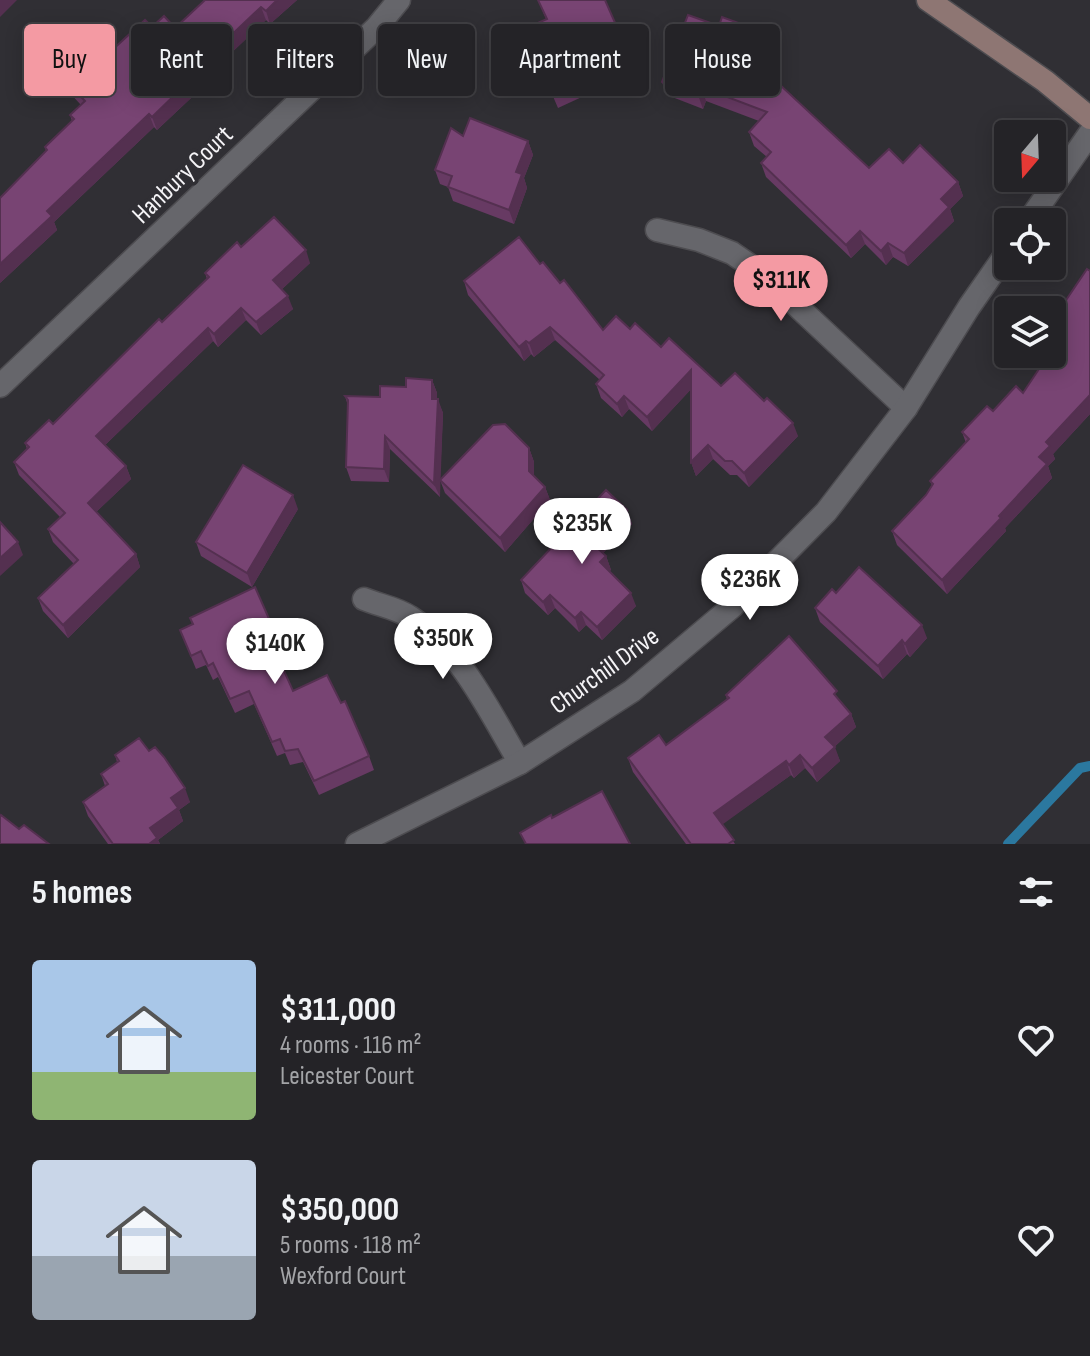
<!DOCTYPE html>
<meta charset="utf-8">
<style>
:root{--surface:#242327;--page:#302f33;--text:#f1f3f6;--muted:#a3a4a7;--line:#414044;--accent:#f49aa3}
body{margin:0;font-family:"Sofia Sans Condensed",sans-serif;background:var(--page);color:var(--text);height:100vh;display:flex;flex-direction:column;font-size:30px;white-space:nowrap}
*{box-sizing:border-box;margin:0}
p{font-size:26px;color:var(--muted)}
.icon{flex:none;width:44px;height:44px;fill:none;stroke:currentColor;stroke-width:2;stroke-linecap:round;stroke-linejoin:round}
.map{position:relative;height:844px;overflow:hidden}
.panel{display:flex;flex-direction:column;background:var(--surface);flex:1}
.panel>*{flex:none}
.guide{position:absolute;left:24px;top:24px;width:1042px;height:72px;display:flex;gap:16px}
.needle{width:52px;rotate:199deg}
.fabs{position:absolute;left:994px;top:120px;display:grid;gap:16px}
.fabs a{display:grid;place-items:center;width:72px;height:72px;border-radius:8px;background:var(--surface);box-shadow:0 4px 20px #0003,0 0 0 2px var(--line);font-size:40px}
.price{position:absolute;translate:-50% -68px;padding:0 18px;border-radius:28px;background:#fff;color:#222;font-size:26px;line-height:52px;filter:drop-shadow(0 2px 4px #0008)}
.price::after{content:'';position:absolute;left:50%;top:48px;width:24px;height:18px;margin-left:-12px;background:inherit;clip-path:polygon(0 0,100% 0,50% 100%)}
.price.current{background:var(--accent);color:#111}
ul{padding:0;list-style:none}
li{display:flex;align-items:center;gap:24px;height:200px;padding:0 32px}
li span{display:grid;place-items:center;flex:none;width:224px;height:160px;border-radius:8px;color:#555}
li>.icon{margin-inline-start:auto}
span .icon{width:96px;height:96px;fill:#fffc;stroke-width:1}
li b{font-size:34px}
h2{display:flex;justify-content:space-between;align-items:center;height:96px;padding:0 32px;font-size:34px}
.chip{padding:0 28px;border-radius:8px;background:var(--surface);box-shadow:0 4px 20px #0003,0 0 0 2px var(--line);font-size:28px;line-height:72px}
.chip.current{background:var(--accent);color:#111}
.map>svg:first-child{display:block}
</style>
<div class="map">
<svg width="1090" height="844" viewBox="0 0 1090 844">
<rect width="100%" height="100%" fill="#302f34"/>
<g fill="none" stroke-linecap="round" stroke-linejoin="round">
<!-- stream -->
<path stroke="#2b789f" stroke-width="10" d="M1008,844L1080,768L1090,766"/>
<defs>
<g id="minor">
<path d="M1028,222L1090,133"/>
<path d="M657,230L699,240L732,253L764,275L906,408"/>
<path d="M0,386L377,27L399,0"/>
<path d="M364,599C378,605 397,608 410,617C462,651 489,711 520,763"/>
<path d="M357,844L520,763L632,691L733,606L826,512L906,408L969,307L1008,251"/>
</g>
<path id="secondary" d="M928,0L1045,81L1090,118"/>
</defs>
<!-- minor casing -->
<use href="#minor" stroke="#4d4c50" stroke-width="25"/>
<!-- secondary casing -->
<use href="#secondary" stroke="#4d4c50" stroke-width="25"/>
<!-- minor -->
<use href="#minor" stroke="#66666b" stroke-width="22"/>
<!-- secondary -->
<use href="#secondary" stroke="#8e7673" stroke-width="22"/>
</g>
<!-- wall -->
<g fill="#673a63">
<path d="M205,0H297L270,24L266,20L189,93L191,98L157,130L154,127L54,222L57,230L0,283L46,151L45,147L72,121L70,115L81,105L54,76L49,63L111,51L152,27L175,28Z"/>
<path d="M538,0L631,59L636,72L558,108L524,29L546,19Z"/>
<path d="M752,40L778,62L772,77L869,168L903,163L958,182L963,196L950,209L954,221L908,266L893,257L886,265L865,244L851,258L766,177L761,163L767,157L754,146L749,132L759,121L706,101L703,109L667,95L662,82Z"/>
<path d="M463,136L528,141L533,155L524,178L527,188L514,224L453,201L448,187L440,184L435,170Z"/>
<path d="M241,247L310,263L282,289L293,309L261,335L246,320L218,347L213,341L105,445L126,466L131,479L96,512L136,554L140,567L68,638L43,611L38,598L74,564L53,542L48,529L60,517L19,475L14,462L27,449L25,443L53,424L207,279L205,273Z"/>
<path d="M540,264L560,283L603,330L630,329L661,347L798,436L749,487L737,475H730L713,459L696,476L691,462V389L652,431L629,409L622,417L601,398L596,384L600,380L555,340L534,357L531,354L524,361L468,295L464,281Z"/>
<path d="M1090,271V414L1053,454L1055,459L1048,466L1052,478L1005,528L1006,531L947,594L897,545L892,531L926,495L932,486L930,481L966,443L962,432L1023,393L1048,356L1045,354H1052V321Z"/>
<path d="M432,380L437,393V399L443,413L440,479L529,448L534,462V476L545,487L550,500L505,552L445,493L440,480V497L390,449L389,482L351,481L346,467L348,406L345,396L380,397L406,387Z"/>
<path d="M298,509L252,587L201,556L196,542Z"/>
<path d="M627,510L632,524L603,553L606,556L611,570L609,571L636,606L602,640L586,625L579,632L555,608L548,615L525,593L521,580Z"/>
<path d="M836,593L927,638L910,657L907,654L883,679L820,622L815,608Z"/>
<path d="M190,618L270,621L275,634L269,637L293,691L341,703L369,756L374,770L319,795L303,762L290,765L285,753L277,756L254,704L235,713L218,677L213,680L206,665L196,669L180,630L192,624Z"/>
<path d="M726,695L840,702L851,714L856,727L834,747L840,761L817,782L805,768L794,778L791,775L722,824L735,844H686L633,772L628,758L666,745L727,700Z"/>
<path d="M149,751L190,802L179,810L183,821L158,840L160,844H108L88,816L83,802L105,786L101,774L117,762L115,755Z"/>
</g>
<!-- shaded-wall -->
<g fill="#543050">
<path d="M0,0H17L0,17Z"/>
<path d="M277,0H297L270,24L266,11Z"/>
<path d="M261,7L266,20L189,93L191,98L157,130L152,117L183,81Z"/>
<path d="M747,26L752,40L743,37Z"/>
<path d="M773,48L778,62L769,84L764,70Z"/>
<path d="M701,87L706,101L703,109L698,95Z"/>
<path d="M149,114L154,127L54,222L57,230L0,283V264L47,211Z"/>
<path d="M528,141L533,155L524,178L527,188L514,224L509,210L516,172Z"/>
<path d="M958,182L963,196L950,209L954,221L908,266L904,253L941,199Z"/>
<path d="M860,231L865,244L851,258L846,245Z"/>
<path d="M888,243L893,257L886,265L881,251Z"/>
<path d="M306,250L310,263L278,293L273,280Z"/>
<path d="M288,296L293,309L261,335L256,322Z"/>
<path d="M241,308L246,320L218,347L214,334Z"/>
<path d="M550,327L555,340L534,357L529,343Z"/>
<path d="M208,328L213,341L101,449L96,436Z"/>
<path d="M526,341L531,354L524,361L519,347Z"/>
<path d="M691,370L696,384L652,431L647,417Z"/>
<path d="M432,380L437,393V413L432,399Z"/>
<path d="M1090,395V414L1053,454L1055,459L1048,466L1052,478L1005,528L1006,531L947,594L942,580L999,516L1039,457L1046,442Z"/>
<path d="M624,396L629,409L622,417L617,404Z"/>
<path d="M438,399L443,413L440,497L434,484Z"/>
<path d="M793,423L798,436L749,487L744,473Z"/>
<path d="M385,436L390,449L389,482L384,469Z"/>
<path d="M708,445L713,459L696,476L691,462Z"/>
<path d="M529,448L534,462V485L529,471Z"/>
<path d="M126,466L131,479L92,516L88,503Z"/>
<path d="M545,487L550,500L505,552L500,538Z"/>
<path d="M293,495L298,509L252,587L247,573Z"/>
<path d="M627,510L632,524L598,558L594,545Z"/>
<path d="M18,542L23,555L0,576V558Z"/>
<path d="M136,554L140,567L68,638L63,625Z"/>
<path d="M606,556L611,570L605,576L600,562Z"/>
<path d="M631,593L636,606L602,640L597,627Z"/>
<path d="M550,595L555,608L548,615L543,602Z"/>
<path d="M581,612L586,625L579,632L575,618Z"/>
<path d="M922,625L927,638L910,657L905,644Z"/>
<path d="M902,640L907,654L883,679L878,666Z"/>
<path d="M851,714L856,727L830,751L825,737Z"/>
<path d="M835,747L840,761L817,782L812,768Z"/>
<path d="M800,755L805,768L794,778L789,765Z"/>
<path d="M786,761L791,775L719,827L714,813Z"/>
<path d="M185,788L190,802L179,810L183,821L158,840L160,844H149L150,828L171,798Z"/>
</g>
<!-- building -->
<g fill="#784473" stroke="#543050" stroke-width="2">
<path d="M205,0H277L266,11L261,7L183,81L186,84L152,117L149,114L47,211L52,216L0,264V198L47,150L45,147L74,119L70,115L85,101L49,63L86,26L111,51L145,20L152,27L164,16L175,28Z"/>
<path d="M538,0H605L631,59L553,94L524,29L547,19Z"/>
<path d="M688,15L719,26L722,17L747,26L743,37L773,48L764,70L869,168L889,149L903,163L920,145L958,182L941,199L949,207L904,253L888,243L881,251L860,231L846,245L761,163L771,152L749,132L767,112L701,87L698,95L662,82Z"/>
<path d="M470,118L528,141L516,172L522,174L509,210L448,187L452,176L435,170L451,128L463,136Z"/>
<path d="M274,217L306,250L273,280L288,296L256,322L241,308L214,334L208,328L96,436L126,466L88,503L136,554L63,625L38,598L78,560L48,529L65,513L14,462L29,447L25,443L49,420L53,424L159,319L162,322L209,277L205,273L237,242L241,247Z"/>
<path d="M519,237L540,264L543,262L560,283L564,280L603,330L616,316L630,329L635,323L661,347L669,338L721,386L735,373L764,401L767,398L793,423L744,473L732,461H725L708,445L691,462V370L647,417L624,396L617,404L596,384L604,375L550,327L529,343L526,341L519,347L464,281Z"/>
<path d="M1087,269L1090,271V395L1046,442L1050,446L1039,457L1047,464L999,516L1001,518L942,580L892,531L926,495L933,484L930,481L969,439L962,432L987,406L993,411L1016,386L1023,393L1049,354H1052L1053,348H1052V321Z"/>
<path d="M406,378L432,380V399H438L434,484L385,436L384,469L346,467L348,400L345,396L380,397V386L406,387Z"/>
<path d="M505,424L529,448V471L545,487L500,538L440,480L493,425Z"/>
<path d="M243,465L293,495L247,573L196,542Z"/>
<path d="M606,490L627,510L594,545L606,556L600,562L631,593L597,627L581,612L575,618L550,595L543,602L521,580Z"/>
<path d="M0,522L18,542L0,558Z"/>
<path d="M859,567L922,625L905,644L902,640L878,666L815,608L832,589L836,593Z"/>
<path d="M255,587L270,621L263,624L293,691L327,675L341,703L345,701L369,756L314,781L298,749L285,751L280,739L272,742L249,691L230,699L213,663L208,666L201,651L191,656L180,630L193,624L190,618Z"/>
<path d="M789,636L837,691L834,694L851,714L825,737L835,747L812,768L800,755L789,765L786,761L714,813L734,840L728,844H691L628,758L659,735L666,745L729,698L726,695Z"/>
<path d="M139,738L149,751L155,747L164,757L185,788L171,798L178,808L150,828L157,838L149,844H113L83,802L108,784L101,774L119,761L115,755Z"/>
<path d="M602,791L630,844H526L520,833L551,815L552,818Z"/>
<path d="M1,815L19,829L24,825L49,844H0V817Z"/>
</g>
<g text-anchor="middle" stroke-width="7" stroke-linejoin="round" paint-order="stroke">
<!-- street labels -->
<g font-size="26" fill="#f5f4f7" stroke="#302f34">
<text transform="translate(182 174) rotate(-44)" y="9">Hanbury Court</text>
<text transform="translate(604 670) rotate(-36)" y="9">Churchill Drive</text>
</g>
</g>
</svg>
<div class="fabs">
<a><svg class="needle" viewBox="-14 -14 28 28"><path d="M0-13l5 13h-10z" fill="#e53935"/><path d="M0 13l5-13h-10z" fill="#a3a4a7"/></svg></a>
<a><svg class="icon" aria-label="locate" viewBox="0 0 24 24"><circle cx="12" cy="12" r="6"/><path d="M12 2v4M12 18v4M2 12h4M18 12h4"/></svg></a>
<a><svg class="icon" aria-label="layers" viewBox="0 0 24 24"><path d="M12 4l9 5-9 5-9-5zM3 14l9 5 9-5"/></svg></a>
</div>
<b class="price current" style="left:781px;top:323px">$311K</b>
<b class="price" style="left:582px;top:566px">$235K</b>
<b class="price" style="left:750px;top:622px">$236K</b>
<b class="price" style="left:443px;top:681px">$350K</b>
<b class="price" style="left:275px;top:686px">$140K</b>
<div class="guide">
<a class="chip current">Buy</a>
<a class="chip">Rent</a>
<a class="chip">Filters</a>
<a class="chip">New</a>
<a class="chip">Apartment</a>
<a class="chip">House</a>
</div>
</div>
<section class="panel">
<h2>5 homes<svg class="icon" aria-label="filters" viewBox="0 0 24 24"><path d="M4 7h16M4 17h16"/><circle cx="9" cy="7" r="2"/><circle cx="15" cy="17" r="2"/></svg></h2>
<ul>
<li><span style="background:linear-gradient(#a9c7e8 70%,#8fb573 0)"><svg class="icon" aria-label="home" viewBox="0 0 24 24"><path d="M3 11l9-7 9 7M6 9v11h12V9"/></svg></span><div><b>$311,000</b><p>4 rooms · 116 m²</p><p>Leicester Court</p></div><svg class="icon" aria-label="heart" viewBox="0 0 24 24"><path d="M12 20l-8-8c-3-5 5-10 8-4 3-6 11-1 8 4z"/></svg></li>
<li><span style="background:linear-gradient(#c9d6e8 60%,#9aa5b1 0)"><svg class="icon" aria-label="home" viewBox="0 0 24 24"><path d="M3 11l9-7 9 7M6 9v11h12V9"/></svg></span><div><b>$350,000</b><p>5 rooms · 118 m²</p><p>Wexford Court</p></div><svg class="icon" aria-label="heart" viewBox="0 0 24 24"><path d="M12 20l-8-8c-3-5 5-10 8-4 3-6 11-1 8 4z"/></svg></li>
</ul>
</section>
